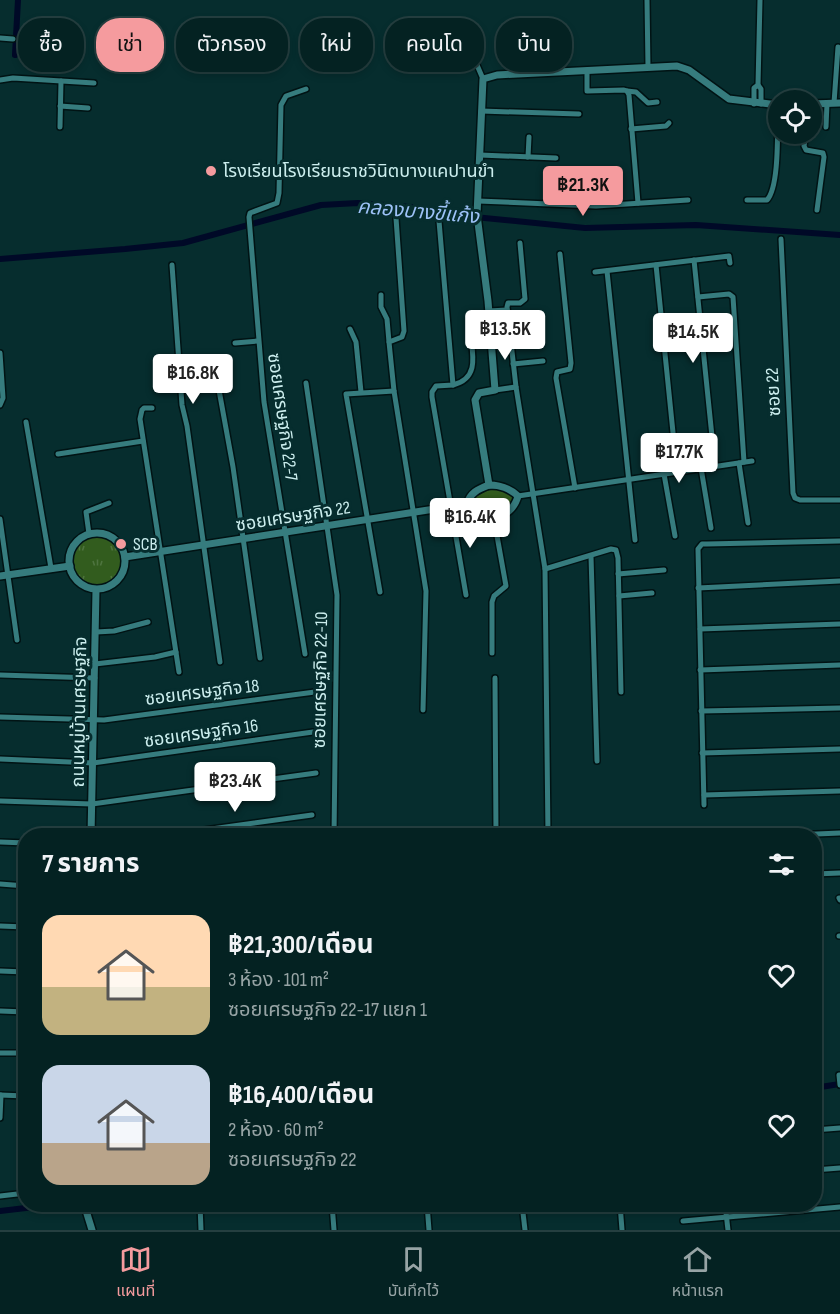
<!DOCTYPE html>
<html lang="th">
<meta charset="utf-8">
<style>
:root{--surface:#042222;--page:#0d2a2a;--text:#f1f3f6;--muted:#97a4a5;--line:#253f40;--accent:#f59b9e}
body{margin:0;font-family:"Sofia Sans Condensed","Noto Sans Thai",sans-serif;background:var(--page);color:var(--text);height:100vh;display:flex;flex-direction:column;font-size:22px;white-space:nowrap}
*{box-sizing:border-box;margin:0}
p{font-size:20px;color:var(--muted)}
.icon{flex:none;width:33px;height:33px;fill:none;stroke:currentColor;stroke-width:2;stroke-linecap:round;stroke-linejoin:round}
.map{position:relative;flex:1;overflow:hidden}
.drawer{position:absolute;left:18px;top:828px;width:804px;height:384px;display:flex;flex-direction:column;background:var(--surface);border-radius:24px;box-shadow:0 3px 9px #0003,0 0 0 2px var(--line)}
.drawer>*{flex:none}
.hud{position:absolute;left:18px;top:18px;width:804px;height:54px;display:flex;gap:12px}
.controls{position:absolute;left:768px;top:90px;display:grid;gap:12px}
.controls a{display:grid;place-items:center;width:54px;height:54px;border-radius:50%;background:var(--surface);box-shadow:0 3px 9px #0003,0 0 0 2px var(--line);font-size:30px}
.price{position:absolute;translate:-50% -51px;padding:0 14px;border-radius:6px;background:#fff;color:#222;font-size:20px;line-height:39px;filter:drop-shadow(0 2px 3px #0008)}
.price::after{content:'';position:absolute;left:50%;top:36px;width:18px;height:14px;margin-left:-9px;background:inherit;clip-path:polygon(0 0,100% 0,50% 100%)}
.price.current{background:var(--accent);color:#111}
ul{padding:0;list-style:none}
li{display:flex;align-items:center;gap:18px;height:150px;padding:0 24px}
li span{display:grid;place-items:center;flex:none;width:168px;height:120px;border-radius:18px;color:#555}
li>.icon{margin-inline-start:auto}
span .icon{width:72px;height:72px;fill:#fffc;stroke-width:1}
li b{font-size:26px}
h2{display:flex;justify-content:space-between;align-items:center;height:72px;padding:0 24px;font-size:26px}
.chip{padding:0 21px;border-radius:24px;background:var(--surface);box-shadow:0 3px 9px #0003,0 0 0 2px var(--line);font-size:21px;line-height:54px}
.chip.current{background:var(--accent);color:#111}
.dock{display:flex;justify-content:space-around;align-items:center;height:84px;border-top:2px solid var(--line);background:var(--surface);font-size:16px;color:var(--muted)}
.dock a{display:grid;justify-items:center;gap:3px}
.dock .current{color:var(--accent)}
.map>svg:first-child{display:block}
</style>
<div class="map">
<svg width="840" height="1230" viewBox="0 0 840 1230">
<defs>
<pattern id="grass-tufts" width="24" height="20" patternUnits="userSpaceOnUse" patternTransform="scale(1.5)"><rect width="24" height="20" fill="#325c1e"/><path d="M3 7l-1-3M5 7V3M7 7l1-3M15 17l-1-3M17 17v-4M19 17l1-3" fill="none" stroke="#4e743f"/></pattern>
</defs>
<rect width="100%" height="100%" fill="#062d2e"/>
<!-- grass -->
<g fill="url(#grass-tufts)">
<path d="M494,489C502,490 509,491 514,498C505,518 485,521 470,505C476,495 483,492 494,489Z"/>
<circle cx="97" cy="560" r="25"/>
</g>
<!-- pitch -->
<path fill="#325c1e" d="M506,494L508,507L481,510L480,497Z"/>
<g fill="none" stroke-linecap="round" stroke-linejoin="round">
<!-- canal -->
<g stroke="#000927" stroke-width="6">
<path d="M15,55L18,0"/>
<path d="M0,259L125,249L183,243L321,205L358,203L411,207L454,215L585,228L696,225L840,235"/>
<path d="M814,1088L840,1084"/>
<path d="M0,1211L60,1204"/>
</g>
<defs>
<g id="street">
<path d="M647,0L648,67"/>
<path d="M473,30L474,58L483,79"/>
<path d="M0,38L13,39"/>
<path d="M587,70V91L624,90L627,91L629,95L638,203"/>
<path d="M0,80L13,78L94,83"/>
<path d="M758,85L761,89V104"/>
<path d="M627,91L636,92L648,103L657,102"/>
<path d="M834,103L838,47"/>
<path d="M754,104V88L758,85L760,0"/>
<path d="M60,106L88,108"/>
<path d="M481,111L579,114"/>
<path d="M60,127L61,81"/>
<path d="M826,127L827,103"/>
<path d="M631,129L666,126L669,123"/>
<path d="M806,134L804,146L806,150L823,153L824,157L817,210"/>
<path d="M480,155L556,158"/>
<path d="M528,157L529,137"/>
<path d="M747,200H767C780,186 777,126 778,105"/>
<path d="M478,201L596,206L688,200"/>
<path d="M396,218L404,331L402,337L389,342L394,391L426,591L423,710"/>
<path d="M439,221L453,385L436,386L432,392V397L466,595"/>
<path d="M781,239L793,493L795,498L800,500H840"/>
<path d="M520,243L525,299L520,303H508L507,307L516,387L545,569L548,836"/>
<path d="M560,254L571,363L570,369L557,372L556,378L575,488"/>
<path d="M694,260L715,466"/>
<path d="M172,265L182,405L187,426L220,662"/>
<path d="M656,265L677,472"/>
<path d="M607,271L635,540"/>
<path d="M595,272L729,256L730,263"/>
<path d="M381,295V307L387,319L389,342"/>
<path d="M698,297L729,294L733,297L744,462"/>
<path d="M489,311L507,310"/>
<path d="M350,329L356,342L361,392"/>
<path d="M235,343L258,341"/>
<path d="M0,353L3,398L0,405"/>
<path d="M513,364L543,361"/>
<path d="M306,383L337,595L334,836"/>
<path d="M453,385C481,378 472,352 470,330"/>
<path d="M219,390L233,467L260,658"/>
<path d="M495,390L516,387"/>
<path d="M152,408H144L142,410L140,419L179,672"/>
<path d="M26,422L51,568"/>
<path d="M58,454L143,441"/>
<path d="M739,463L748,523"/>
<path d="M701,468L711,528"/>
<path d="M664,474L675,536"/>
<path d="M518,496L752,461"/>
<path d="M0,519L17,640"/>
<path d="M89,534L86,512L109,503"/>
<path d="M591,556L597,761"/>
<path d="M545,569L611,549L616,550L618,558L621,692"/>
<path d="M618,574L664,570"/>
<path d="M698,588L840,581"/>
<path d="M380,592L346,394L394,391"/>
<path d="M619,596L652,593"/>
<path d="M700,629L840,624"/>
<path d="M96,632L114,631L148,622"/>
<path d="M492,653V602L494,596L506,586L494,519"/>
<path d="M305,654L264,402L249,217L250,213L277,203L279,193L281,105L286,96L306,89"/>
<path d="M95,664L155,657L176,652"/>
<path d="M700,670L840,665"/>
<path d="M0,675L95,678"/>
<path d="M495,678L496,836"/>
<path d="M701,711L840,708"/>
<path d="M0,717L104,720L315,692"/>
<path d="M702,753L840,749"/>
<path d="M0,759L93,763L313,732"/>
<path d="M704,795L840,791"/>
<path d="M0,801L92,804L316,773"/>
<path d="M704,805L698,549L702,544H707L840,541"/>
<path d="M793,835L840,833"/>
<path d="M161,836L312,815"/>
<path d="M0,842L26,843"/>
<path d="M814,874L840,873"/>
<path d="M0,884L26,886"/>
<path d="M839,898L840,900"/>
<path d="M0,926L26,927"/>
<path d="M839,936H840"/>
<path d="M0,971L26,972"/>
<path d="M0,1011L26,1012"/>
<path d="M0,1053H26"/>
<path d="M839,1075L840,1085"/>
<path d="M0,1095L26,1096"/>
<path d="M0,1118L1,1095"/>
<path d="M814,1130L840,1128"/>
<path d="M814,1170L840,1168"/>
<path d="M0,1196L26,1193"/>
<path d="M133,1204L135,1208"/>
<path d="M200,1204L201,1230"/>
<path d="M332,1204L334,1230"/>
<path d="M427,1204L429,1230"/>
<path d="M522,1204L525,1230"/>
<path d="M620,1204L622,1230"/>
<path d="M725,1204L728,1230"/>
<path d="M85,1208L98,1204"/>
<path d="M683,1221L840,1207"/>
</g>
<g id="secondary">
<path d="M812,104L840,103"/>
<path d="M489,485L475,400L479,393L495,390L488,301L477,215L483,79L497,75L677,66L689,70L729,99L778,105"/>
<path d="M489,485C501,485 509,488 518,496C512,520 479,528 467,504C470,493 478,489 489,485Z"/>
<circle cx="97" cy="561" r="28"/>
<path d="M125,557L467,504"/>
<path d="M0,576L70,566"/>
<path d="M91,836L96,590"/>
<path d="M84,1204L92,1230"/>
</g>
</defs>
<!-- street casing -->
<use href="#street" stroke="#011314" stroke-width="8"/>
<!-- secondary casing -->
<use href="#secondary" stroke="#011314" stroke-width="10"/>
<!-- street -->
<use href="#street" stroke="#367c7e" stroke-width="5"/>
<!-- secondary -->
<use href="#secondary" stroke="#367c7e" stroke-width="7"/>
</g>
<!-- markers -->
<g fill="#f59b9e" stroke="#062d2e" stroke-width="2">
<circle cx="211" cy="171" r="6"/>
<circle cx="121" cy="544" r="6"/>
</g>
<g text-anchor="middle" stroke-width="6" stroke-linejoin="round" paint-order="stroke">
<!-- poi labels -->
<g font-size="18" fill="#cee" stroke="#062d2e" text-anchor="start">
<text x="223" y="177">โรงเรียนโรงเรียนราชวินิตบางแคปานขำ</text>
<text x="133" y="550">SCB</text>
</g>
<!-- street labels -->
<g font-size="18" fill="#cee" stroke="#062d2e">
<text transform="translate(773 392) rotate(-93)" y="6">ซอย 22</text>
<text transform="translate(283 417) rotate(82)" y="6">ซอยเศรษฐกิจ 22-7</text>
<text transform="translate(293 516) rotate(-9)" y="6">ซอยเศรษฐกิจ 22</text>
<text transform="translate(320 680) rotate(-89)" y="6">ซอยเศรษฐกิจ 22-10</text>
<text transform="translate(202 692) rotate(-7)" y="6">ซอยเศรษฐกิจ 18</text>
<text transform="translate(79 712) rotate(-89)" y="6">ถนนหมู่บ้านเศรษฐกิจ</text>
<text transform="translate(201 733) rotate(-8)" y="6">ซอยเศรษฐกิจ 16</text>
</g>
<!-- water labels -->
<g font-size="20" font-style="italic" fill="#9dc2f7" stroke="#062d2e">
<text transform="translate(418 211) rotate(5)" y="7">คลองบางขี้แก้ง</text>
</g>
</g>
</svg>
<div class="controls">
<a><svg class="icon" aria-label="locate" viewBox="0 0 24 24"><circle cx="12" cy="12" r="6"/><path d="M12 2v4M12 18v4M2 12h4M18 12h4"/></svg></a>
</div>
<b class="price current" style="left:583px;top:217px">฿21.3K</b>
<b class="price" style="left:505px;top:361px">฿13.5K</b>
<b class="price" style="left:693px;top:364px">฿14.5K</b>
<b class="price" style="left:193px;top:405px">฿16.8K</b>
<b class="price" style="left:679px;top:484px">฿17.7K</b>
<b class="price" style="left:470px;top:549px">฿16.4K</b>
<b class="price" style="left:235px;top:813px">฿23.4K</b>
<div class="hud">
<a class="chip">ซื้อ</a>
<a class="chip current">เช่า</a>
<a class="chip">ตัวกรอง</a>
<a class="chip">ใหม่</a>
<a class="chip">คอนโด</a>
<a class="chip">บ้าน</a>
</div>
<section class="drawer">
<h2>7 รายการ<svg class="icon" aria-label="filters" viewBox="0 0 24 24"><path d="M4 7h16M4 17h16"/><circle cx="9" cy="7" r="2"/><circle cx="15" cy="17" r="2"/></svg></h2>
<ul>
<li><span style="background:linear-gradient(#ffd9b3 60%,#c2b280 0)"><svg class="icon" aria-label="home" viewBox="0 0 24 24"><path d="M3 11l9-7 9 7M6 9v11h12V9"/></svg></span><div><b>฿21,300/เดือน</b><p>3 ห้อง · 101 m²</p><p>ซอยเศรษฐกิจ 22-17 แยก 1</p></div><svg class="icon" aria-label="heart" viewBox="0 0 24 24"><path d="M12 20l-8-8c-3-5 5-10 8-4 3-6 11-1 8 4z"/></svg></li>
<li><span style="background:linear-gradient(#c9d6e8 65%,#b9a48a 0)"><svg class="icon" aria-label="home" viewBox="0 0 24 24"><path d="M3 11l9-7 9 7M6 9v11h12V9"/></svg></span><div><b>฿16,400/เดือน</b><p>2 ห้อง · 60 m²</p><p>ซอยเศรษฐกิจ 22</p></div><svg class="icon" aria-label="heart" viewBox="0 0 24 24"><path d="M12 20l-8-8c-3-5 5-10 8-4 3-6 11-1 8 4z"/></svg></li>
</ul>
</section>
</div>
<nav class="dock">
<a class="current"><svg class="icon" aria-label="map" viewBox="0 0 24 24"><path d="M3 6l6-2 6 2 6-2v14l-6 2-6-2-6 2zM9 4v14M15 6v14"/></svg>แผนที่</a>
<a><svg class="icon" aria-label="saved" viewBox="0 0 24 24"><path d="M7 4h10v16l-5-4-5 4z"/></svg>บันทึกไว้</a>
<a><svg class="icon" aria-label="home" viewBox="0 0 24 24"><path d="M3 11l9-7 9 7M6 9v11h12V9"/></svg>หน้าแรก</a>
</nav>
